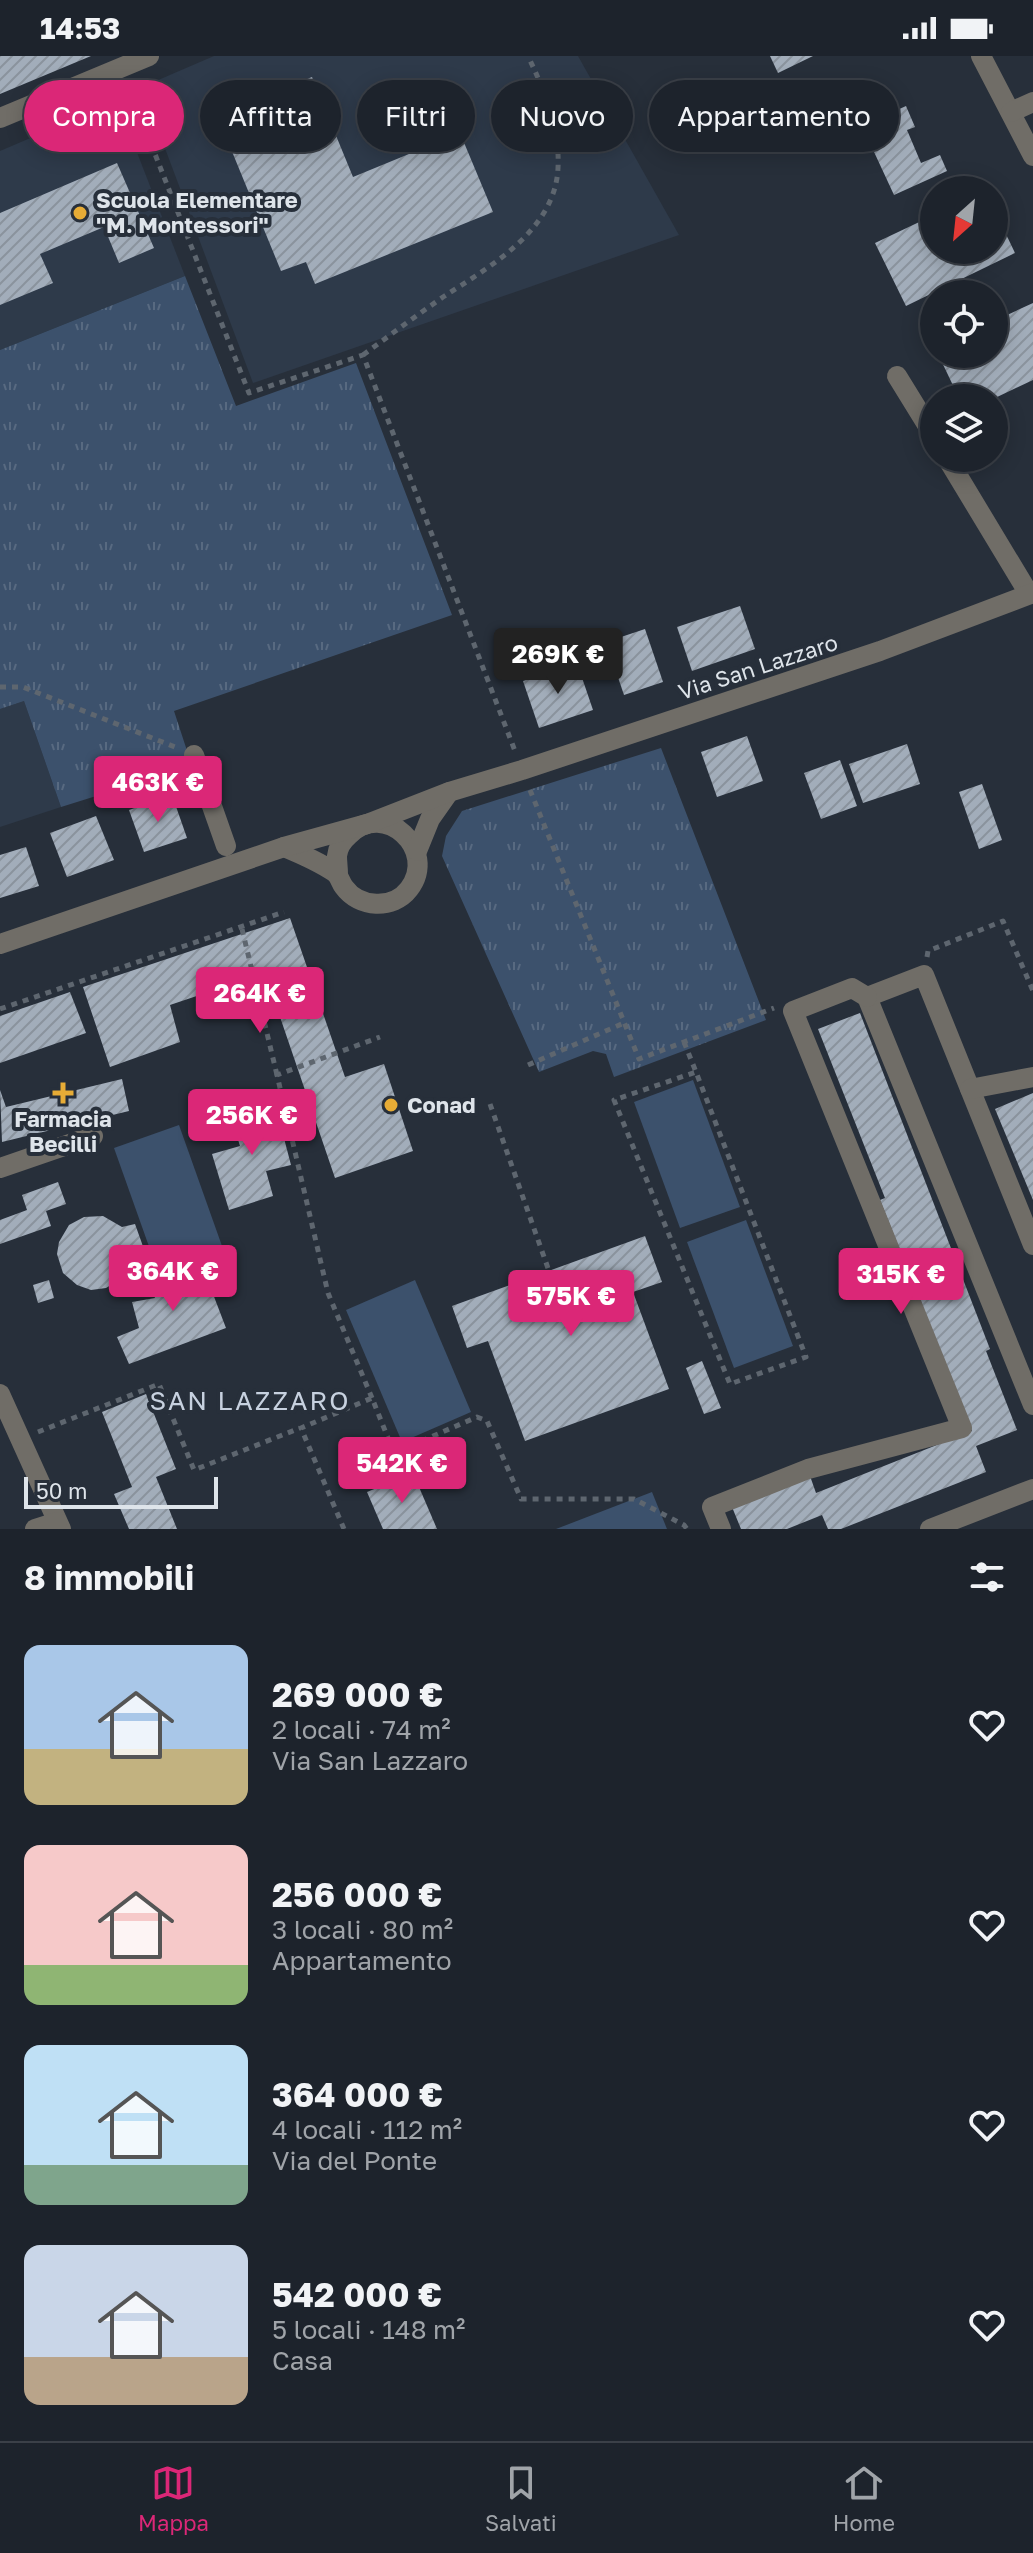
<!DOCTYPE html>
<html lang="it">
<meta charset="utf-8">
<style>
:root{--surface:#1d232c;--page:#252b34;--text:#f1f3f6;--muted:#a0a4a9;--line:#3b4048;--accent:#db2777}
body{margin:0;font-family:"Golos Text",sans-serif;background:var(--page);color:var(--text);height:100vh;display:flex;flex-direction:column;font-size:30px;white-space:nowrap}
*{box-sizing:border-box;margin:0}
p{font-size:26px;color:var(--muted)}
.icon{flex:none;width:44px;height:44px;fill:none;stroke:currentColor;stroke-width:2;stroke-linecap:round;stroke-linejoin:round}
.map{position:relative;height:1473px;overflow:hidden}
.side{display:flex;flex-direction:column;background:var(--surface);flex:1}
.side>*{flex:none}
.top-card{position:absolute;left:24px;top:24px;width:986px;height:72px;display:flex;gap:16px}
.needle{width:52px;rotate:207deg}
.buttons{position:absolute;left:920px;top:120px;display:grid;gap:16px}
.buttons a{display:grid;place-items:center;width:88px;height:88px;border-radius:50%;background:var(--surface);box-shadow:0 4px 20px #0003,0 0 0 2px var(--line);font-size:40px}
.scale{position:absolute;left:24px;bottom:20px;width:194px;box-sizing:border-box;padding-left:8px;border:4px solid #dee4ea;border-top:0;font-size:22px;line-height:28px;white-space:nowrap;color:#dee4ea;-webkit-text-stroke:6px #272f3a;paint-order:stroke}
.price{position:absolute;translate:-50% -68px;padding:0 18px;border-radius:8px;background:var(--accent);color:#fff;font-size:26px;line-height:52px;filter:drop-shadow(0 2px 4px #0008)}
.price::after{content:'';position:absolute;left:50%;top:48px;width:24px;height:18px;margin-left:-12px;background:inherit;clip-path:polygon(0 0,100% 0,50% 100%)}
.price.current{background:#222;color:#fff}
ul{padding:0;list-style:none}
li{display:flex;align-items:center;gap:24px;height:200px;padding:0 24px}
li span{display:grid;place-items:center;flex:none;width:224px;height:160px;border-radius:16px;color:#555}
li>.icon{margin-inline-start:auto}
span .icon{width:96px;height:96px;fill:#fffc;stroke-width:1}
li b{font-size:34px}
h2{display:flex;justify-content:space-between;align-items:center;height:96px;padding:0 24px;font-size:34px}
.chip{padding:0 28px;border-radius:36px;background:var(--surface);box-shadow:0 4px 20px #0003,0 0 0 2px var(--line);font-size:28px;line-height:72px}
.chip.current{background:var(--accent);color:#fff}
.status{display:flex;justify-content:space-between;align-items:center;height:56px;padding:0 40px;background:var(--surface);direction:ltr}
.status svg{height:22px;fill:currentColor}
.menu{display:flex;justify-content:space-around;align-items:center;height:112px;border-top:2px solid var(--line);background:var(--surface);font-size:22px;color:var(--muted)}
.menu a{display:grid;justify-items:center;gap:4px}
.menu .current{color:var(--accent)}
.map>svg:first-child{display:block}
</style>
<div class="status"><b>14:53</b><svg viewBox="0 0 49 12"><path d="M0 12V9h3v3zM5 12V6h3v6zM10 12V3h3v9zM15 12V0h3v12zM26 1h20v11H26zM47 4h2v5h-2z"/></svg></div>
<div class="map">
<svg width="1033" height="1473" viewBox="0 0 1033 1473">
<defs>
<pattern id="park-tufts" width="24" height="20" patternUnits="userSpaceOnUse" patternTransform="scale(2)"><rect width="24" height="20" fill="#3c516c"/><path d="M3 7l-1-3M5 7V3M7 7l1-3M15 17l-1-3M17 17v-4M19 17l1-3" fill="none" stroke="#586a81"/></pattern>
<pattern id="building-hatch" width="6" height="6" patternUnits="userSpaceOnUse" patternTransform="scale(2)"><rect width="6" height="6" fill="#a2adba"/><path d="M-1 1l2-2M0 6l6-6M5 7l2-2" fill="none" stroke="#8a939d"/></pattern>
</defs>
<rect width="100%" height="100%" fill="#272f3a"/>
<!-- built -->
<g fill="#2e3a4a">
<path d="M214,0H578L679,179L253,327L142,31Z"/>
<path d="M117,45L185,220L0,294V95Z"/>
<path d="M24,645L61,751L0,771V653Z"/>
</g>
<!-- grass -->
<g fill="#3c516c">
<path d="M693,1024L740,1151L680,1172L634,1046Z"/>
<path d="M179,1069L222,1190L157,1213L114,1092Z"/>
<path d="M746,1164L793,1290L734,1312L687,1186Z"/>
<path d="M415,1224L471,1356L402,1386L346,1254Z"/>
<path d="M652,1436L667,1473H556Z"/>
</g>
<!-- park -->
<g fill="url(#park-tufts)">
<path d="M185,220L236,350L356,307L452,559L174,655L192,710L61,751L24,645L0,653V294Z"/>
<path d="M661,692L766,964L614,1021L606,998L593,995L539,1016L442,800L446,780L462,755Z"/>
</g>
<!-- building -->
<g fill="url(#building-hatch)">
<path d="M0,0H91L0,38Z"/>
<path d="M770,0H813L778,17Z"/>
<path d="M312,21L353,121L460,77L493,156L315,228L306,206L281,215L217,59Z"/>
<path d="M906,50L915,71L907,74L921,107L940,99L947,115L894,139L862,70Z"/>
<path d="M117,107L154,192L119,207L104,171L40,198L53,227L0,249V157Z"/>
<path d="M994,153L1015,197L906,250L875,187L934,159V194H994Z"/>
<path d="M1033,247V324L995,342H959L938,298H994V265Z"/>
<path d="M740,550L755,593L692,615L677,571Z"/>
<path d="M645,573L663,626L624,639L606,586Z"/>
<path d="M577,607L593,654L539,672L523,625Z"/>
<path d="M747,680L763,725L717,741L701,696Z"/>
<path d="M907,688L920,728L863,747L849,708Z"/>
<path d="M840,704L857,750L821,763L804,717Z"/>
<path d="M982,728L1002,784L979,793L959,736Z"/>
<path d="M172,739L187,782L144,796L129,754Z"/>
<path d="M96,760L114,804L67,821L50,777Z"/>
<path d="M26,791L39,830L0,842V799Z"/>
<path d="M290,862L345,1021L384,1008L413,1095L335,1122L265,917L170,949L180,986L110,1011L83,931Z"/>
<path d="M70,936L86,977L0,1007V960Z"/>
<path d="M860,957L990,1293L986,1295L1017,1374L976,1390L986,1416L841,1473H828L822,1459L787,1473H741L732,1451L810,1420L816,1437L972,1375L880,1144L885,1142L818,973Z"/>
<path d="M122,1023L129,1055L2,1086L0,1034L6,1051Z"/>
<path d="M1033,1037V1144L995,1053Z"/>
<path d="M275,1048L291,1109L266,1115L273,1140L229,1154L212,1098L240,1090L231,1061Z"/>
<path d="M58,1126L66,1148L46,1155L51,1170L0,1188V1164L27,1154L22,1139Z"/>
<path d="M103,1160L122,1171L135,1168L145,1196L132,1201L128,1214L119,1224L106,1232L91,1234L77,1229L63,1217L57,1198L59,1186L69,1169L84,1161Z"/>
<path d="M645,1180L662,1226L633,1236L669,1333L525,1385L488,1285L467,1292L452,1250Z"/>
<path d="M200,1204L226,1272L129,1308L117,1281L139,1272L132,1246L155,1242L147,1220Z"/>
<path d="M49,1224L54,1242L38,1247L33,1229Z"/>
<path d="M702,1305L721,1352L704,1358L686,1312Z"/>
<path d="M146,1338L176,1413L156,1421L177,1473H129L114,1438L132,1431L102,1356Z"/>
<path d="M413,1417L437,1473H383L367,1436Z"/>
</g>
<g fill="none" stroke-linecap="round" stroke-linejoin="round">
<!-- path -->
<g stroke="#5e666f" stroke-width="5" stroke-dasharray="6 6" stroke-linecap="butt">
<path d="M129,32L249,337L363,299L515,695"/>
<path d="M363,299C390,279 416,260 443,241C489,211 555,175 558,112C560,72 545,36 528,0"/>
<path d="M0,631H23L175,691"/>
<path d="M530,734L639,1003L774,952"/>
<path d="M242,873L277,1019"/>
<path d="M927,901L928,895L1003,865L1033,935"/>
<path d="M0,953L284,856"/>
<path d="M684,986L696,1016L806,1301L730,1328L614,1044L696,1016"/>
<path d="M528,1009L624,967"/>
<path d="M490,1048L549,1215"/>
<path d="M372,1342L328,1237L277,1019L380,981"/>
<path d="M38,1376L159,1328L194,1414L300,1372"/>
<path d="M344,1473L301,1372L372,1342L394,1397L477,1361L487,1365L521,1443H634L684,1469L687,1473"/>
</g>
<!-- minor -->
<g stroke="#706d67" stroke-width="20">
<path d="M981,0L1033,100"/>
<path d="M1011,56L1033,46"/>
<path d="M0,62L149,0"/>
<path d="M897,320L934,380"/>
<path d="M947,402L1029,538"/>
<path d="M194,699L226,790"/>
<path d="M284,791C301,798 319,806 334,816C340,820 340,826 344,831C359,852 393,854 409,833C439,794 384,743 349,779C343,784 338,791 337,800C337,806 338,812 338,818"/>
<path d="M417,795L430,763L449,736"/>
<path d="M0,888L284,791L367,768L449,736L522,714L880,595L1033,537"/>
<path d="M867,941L1033,1349"/>
<path d="M867,941L924,919L1033,1189"/>
<path d="M970,1033L1033,1021"/>
<path d="M0,1112L93,1080"/>
<path d="M0,1338L61,1473"/>
<path d="M35,1473L57,1466"/>
<path d="M721,1473L712,1451L808,1413L962,1372L793,955L852,932L867,941"/>
<path d="M930,1473L1033,1433"/>
</g>
</g>
<!-- markers -->
<g fill="#e7ac36" stroke="#272f3a" stroke-width="3">
<circle cx="80" cy="157" r="8"/>
<path d="M59 1025h8v8h8v8h-8v8h-8v-8h-8v-8h8z"/>
<circle cx="391" cy="1049" r="8"/>
</g>
<g text-anchor="middle" stroke-width="8" stroke-linejoin="round" paint-order="stroke">
<!-- poi labels -->
<g font-size="22" font-weight="bold" fill="#dee4ea" stroke="#272f3a" text-anchor="start">
<text x="96" y="152">Scuola Elementare<tspan x="96" dy="25">"M. Montessori"</tspan></text>
<text x="407" y="1057">Conad</text>
<text x="63" y="1071" text-anchor="middle">Farmacia<tspan x="63" dy="25">Becilli</tspan></text>
</g>
<!-- street labels -->
<g font-size="22" fill="#dee4ea" stroke="#272f3a">
<text transform="translate(758 611) rotate(-18)" y="8">Via San Lazzaro</text>
</g>
<!-- quarter labels -->
<g font-size="26" letter-spacing="2" fill="#c7d1df" stroke="#272f3a">
<text x="250" y="1354">SAN LAZZARO</text>
</g>
</g>
</svg>
<div class="buttons">
<a><svg class="needle" viewBox="-14 -14 28 28"><path d="M0-13l5 13h-10z" fill="#e53935"/><path d="M0 13l5-13h-10z" fill="#a0a4a9"/></svg></a>
<a><svg class="icon" aria-label="locate" viewBox="0 0 24 24"><circle cx="12" cy="12" r="6"/><path d="M12 2v4M12 18v4M2 12h4M18 12h4"/></svg></a>
<a><svg class="icon" aria-label="layers" viewBox="0 0 24 24"><path d="M12 4l9 5-9 5-9-5zM3 14l9 5 9-5"/></svg></a>
</div>
<div class="scale">50 m</div>
<b class="price current" style="left:558px;top:640px">269K €</b>
<b class="price" style="left:158px;top:768px">463K €</b>
<b class="price" style="left:260px;top:979px">264K €</b>
<b class="price" style="left:252px;top:1101px">256K €</b>
<b class="price" style="left:173px;top:1257px">364K €</b>
<b class="price" style="left:901px;top:1260px">315K €</b>
<b class="price" style="left:571px;top:1282px">575K €</b>
<b class="price" style="left:402px;top:1449px">542K €</b>
<div class="top-card">
<a class="chip current">Compra</a>
<a class="chip">Affitta</a>
<a class="chip">Filtri</a>
<a class="chip">Nuovo</a>
<a class="chip">Appartamento</a>
</div>
</div>
<section class="side">
<h2>8 immobili<svg class="icon" aria-label="filters" viewBox="0 0 24 24"><path d="M4 7h16M4 17h16"/><circle cx="9" cy="7" r="2"/><circle cx="15" cy="17" r="2"/></svg></h2>
<ul>
<li><span style="background:linear-gradient(#a9c7e8 65%,#c2b280 0)"><svg class="icon" aria-label="home" viewBox="0 0 24 24"><path d="M3 11l9-7 9 7M6 9v11h12V9"/></svg></span><div><b>269 000 €</b><p>2 locali · 74 m²</p><p>Via San Lazzaro</p></div><svg class="icon" aria-label="heart" viewBox="0 0 24 24"><path d="M12 20l-8-8c-3-5 5-10 8-4 3-6 11-1 8 4z"/></svg></li>
<li><span style="background:linear-gradient(#f6c9c9 75%,#8fb573 0)"><svg class="icon" aria-label="home" viewBox="0 0 24 24"><path d="M3 11l9-7 9 7M6 9v11h12V9"/></svg></span><div><b>256 000 €</b><p>3 locali · 80 m²</p><p>Appartamento</p></div><svg class="icon" aria-label="heart" viewBox="0 0 24 24"><path d="M12 20l-8-8c-3-5 5-10 8-4 3-6 11-1 8 4z"/></svg></li>
<li><span style="background:linear-gradient(#bfe0f5 75%,#7fa58c 0)"><svg class="icon" aria-label="home" viewBox="0 0 24 24"><path d="M3 11l9-7 9 7M6 9v11h12V9"/></svg></span><div><b>364 000 €</b><p>4 locali · 112 m²</p><p>Via del Ponte</p></div><svg class="icon" aria-label="heart" viewBox="0 0 24 24"><path d="M12 20l-8-8c-3-5 5-10 8-4 3-6 11-1 8 4z"/></svg></li>
<li><span style="background:linear-gradient(#c9d6e8 70%,#b9a48a 0)"><svg class="icon" aria-label="home" viewBox="0 0 24 24"><path d="M3 11l9-7 9 7M6 9v11h12V9"/></svg></span><div><b>542 000 €</b><p>5 locali · 148 m²</p><p>Casa</p></div><svg class="icon" aria-label="heart" viewBox="0 0 24 24"><path d="M12 20l-8-8c-3-5 5-10 8-4 3-6 11-1 8 4z"/></svg></li>
</ul>
</section>
<nav class="menu">
<a class="current"><svg class="icon" aria-label="map" viewBox="0 0 24 24"><path d="M3 6l6-2 6 2 6-2v14l-6 2-6-2-6 2zM9 4v14M15 6v14"/></svg>Mappa</a>
<a><svg class="icon" aria-label="saved" viewBox="0 0 24 24"><path d="M7 4h10v16l-5-4-5 4z"/></svg>Salvati</a>
<a><svg class="icon" aria-label="home" viewBox="0 0 24 24"><path d="M3 11l9-7 9 7M6 9v11h12V9"/></svg>Home</a>
</nav>
